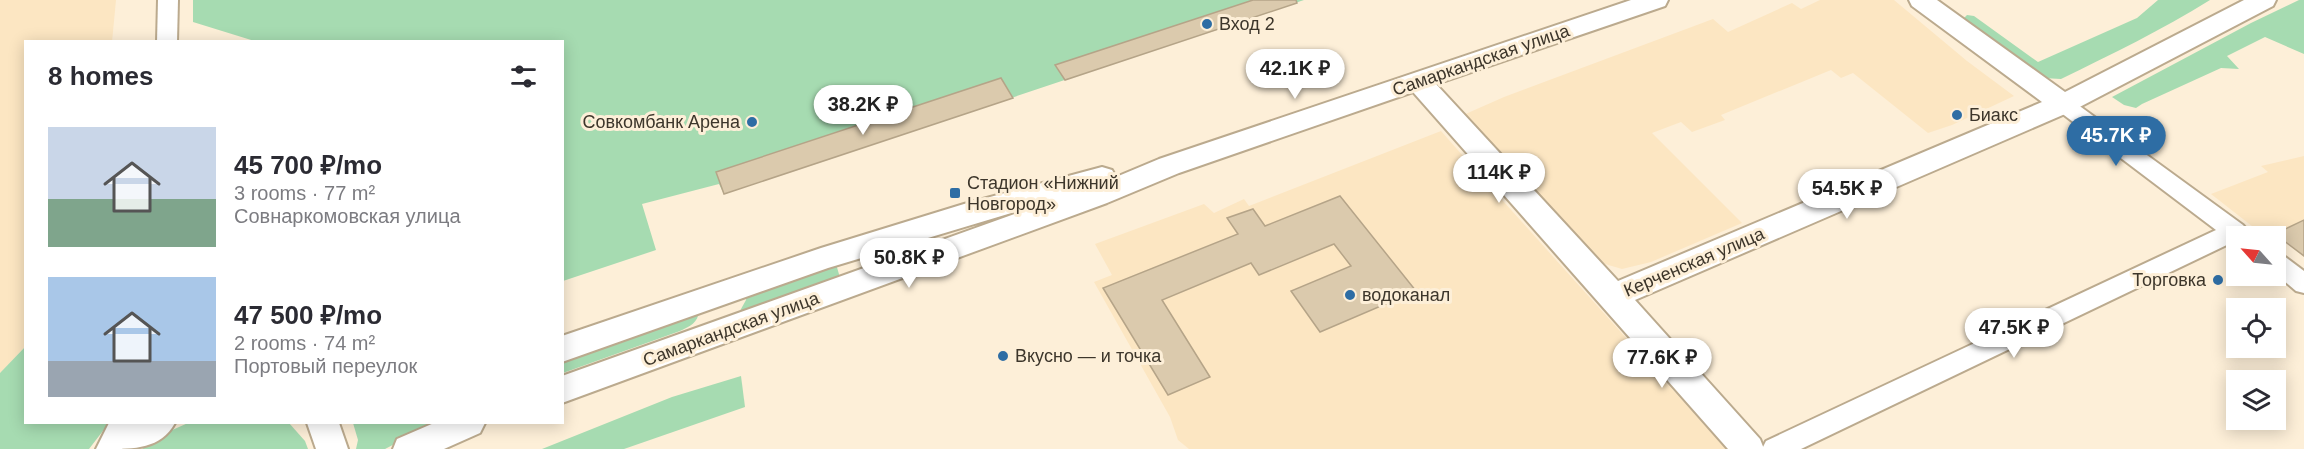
<!DOCTYPE html>
<meta charset="utf-8">
<style>
:root{--surface:#fff;--page:#f2f2f3;--text:#2b2b33;--muted:#7c7c81;--accent:#2e6da4}
body{margin:0;font-family:Helvetica,sans-serif;background:var(--page);color:var(--text);height:100vh;display:flex;flex-direction:column;font-size:22px;white-space:nowrap}
*{box-sizing:border-box;margin:0}
p{font-size:20px;color:var(--muted)}
.icon{flex:none;width:33px;height:33px;fill:none;stroke:currentColor;stroke-width:2;stroke-linecap:round;stroke-linejoin:round}
.map{position:relative;flex:1;overflow:hidden}
.panel{position:absolute;left:24px;top:40px;width:540px;height:384px;display:flex;flex-direction:column;background:var(--surface);border-radius:0px;box-shadow:0 3px 15px #0003}
.panel>*{flex:none}
.needle{width:39px;rotate:297deg}
.tools{position:absolute;left:2226px;top:226px;display:grid;gap:12px}
.tools a{display:grid;place-items:center;width:60px;height:60px;border-radius:0px;background:var(--surface);box-shadow:0 3px 15px #0003;font-size:30px}
.price{position:absolute;translate:-50% -51px;padding:0 14px;border-radius:21px;background:#fff;color:#222;font-size:20px;line-height:39px;filter:drop-shadow(0 2px 3px #0008)}
.price::after{content:'';position:absolute;left:50%;top:36px;width:18px;height:14px;margin-left:-9px;background:inherit;clip-path:polygon(0 0,100% 0,50% 100%)}
.price.selected{background:var(--accent);color:#fff}
ul{padding:0;list-style:none}
li{display:flex;align-items:center;gap:18px;height:150px;padding:0 24px}
li span{display:grid;place-items:center;flex:none;width:168px;height:120px;border-radius:0px;color:#555}
li>.icon{margin-inline-start:auto}
span .icon{width:72px;height:72px;fill:#fffc;stroke-width:1}
li b{font-size:26px}
h2{display:flex;justify-content:space-between;align-items:center;height:72px;padding:0 24px;font-size:26px}
.map>svg:first-child{display:block}
</style>
<div class="map">
<svg width="2304" height="449" viewBox="0 0 2304 449">
<rect width="100%" height="100%" fill="#fdefd8"/>
<!-- built -->
<g fill="#fce6c2">
<path d="M0,0H116L112,42H26L25,347L0,373Z"/>
<path d="M1820,0H1894L1967,61L2014,96L1952,125L1928,133L1853,73L1841,78L1831,70L1721,115L1725,120L1692,132L1681,122L1652,133L1742,223L1651,262L1622,269L1605,264L1461,116L1504,97L1713,19L1728,32L1792,3L1801,9Z"/>
<path d="M1441,131L1494,191L1726,449H1189L1178,440L1170,417L1094,282L1112,275L1095,244L1204,204L1214,213L1244,199L1249,206Z"/>
<path d="M2304,156V256L2275,234L2266,237L2211,194L2268,172L2261,166Z"/>
</g>
<!-- green -->
<g fill="#a6dbb1">
<path d="M193,0H1304L724,194L719,184L642,204L656,250L563,281L562,42H258L193,22Z"/>
<path d="M2158,0H2210C2162,30 2112,54 2061,79L2043,78L1960,22L1967,15L1974,16L2038,62L2137,18Z"/>
<path d="M2299,0H2304V54L2265,37L2227,56L2239,69L2221,68L2142,104L2136,108L2124,105L2112,97L2251,23Z"/>
<path d="M836,264L841,281L736,318L746,300L747,293Z"/>
<path d="M699,311C698,323 690,326 680,331L563,373V358Z"/>
<path d="M25,347L26,423H109L89,449H0V373Z"/>
<path d="M741,376L745,407L624,449H542L672,397Z"/>
<path d="M188,423H289L305,441L308,449H142L170,431Z"/>
<path d="M353,423H435L385,449H356L358,440Z"/>
</g>
<!-- building -->
<g fill="#dbcaad" stroke="#b5a488" stroke-width="1.5">
<path d="M1253,0H1296L1297,3L1065,80L1055,65Z"/>
<path d="M1001,78L1013,98L724,194L716,172Z"/>
<path d="M1340,196L1416,291L1320,332L1291,291L1351,266L1334,244L1259,275L1251,263L1162,300L1210,377L1168,395L1103,288L1238,234L1227,218L1253,209L1265,226Z"/>
<path d="M2304,220V256L2275,234Z"/>
</g>
<g fill="none" stroke-linecap="round" stroke-linejoin="round">
<defs>
<g id="minor">
<path d="M158,0H178L177,42H157Z"/>
<path d="M2063,97L2070,99L2243,225L2253,237H2236V244L2233,242L1801,449H1762L1766,441L2216,230L2056,109L2053,104L2056,99Z"/>
<path d="M2276,253L2284,256L2304,271V293L2296,291L2276,274Z"/>
<path d="M109,423H135L122,449H96Z"/>
</g>
<g id="major">
<path d="M1631,0H1668L1665,6L1436,84L1618,281L2042,102L1912,6L1909,0H1937L2065,92L2244,0H2276L2273,6L2072,111L1635,300L1760,439L1764,449H1728L1413,92L1179,173L1107,203L562,403V376L1051,201L828,268L562,362V336L821,248L964,204L1102,167L1112,170L1116,177L1159,159Z"/>
<path d="M133,423H175C161,449 134,449 106,449L110,439Z"/>
<path d="M307,423H339L348,449H316Z"/>
<path d="M434,423H485L480,433L444,449H393L397,439Z"/>
</g>
</defs>
<!-- minor casing -->
<use href="#minor" stroke="#bbaa8e" stroke-width="4"/>
<!-- major casing -->
<use href="#major" stroke="#bbaa8e" stroke-width="4"/>
<!-- minor -->
<use href="#minor" fill="#fff" fill-rule="evenodd"/>
<!-- major -->
<use href="#major" fill="#fff" fill-rule="evenodd"/>
</g>
<!-- markers -->
<g fill="#2e6da4" stroke="#fdefd8" stroke-width="2">
<circle cx="1207" cy="24" r="6"/>
<circle cx="1957" cy="115" r="6"/>
<circle cx="752" cy="122" r="6"/>
<rect x="949" y="187" width="12" height="12" rx="3"/>
<circle cx="2218" cy="280" r="6"/>
<circle cx="1350" cy="295" r="6"/>
<circle cx="1003" cy="356" r="6"/>
</g>
<g text-anchor="middle" stroke-width="6" stroke-linejoin="round" paint-order="stroke">
<!-- poi labels -->
<g font-size="18" fill="#3d362b" stroke="#fdefd8" text-anchor="start">
<text x="1219" y="30">Вход 2</text>
<text x="1969" y="121">Биакс</text>
<text x="740" y="128" text-anchor="end">Совкомбанк Арена</text>
<text x="967" y="189">Стадион «Нижний<tspan x="967" dy="21">Новгород»</tspan></text>
<text x="2206" y="286" text-anchor="end">Торговка</text>
<text x="1362" y="301">водоканал</text>
<text x="1015" y="362">Вкусно — и точка</text>
</g>
<!-- street labels -->
<g font-size="18" fill="#3d362b" stroke="#fdefd8">
<text transform="translate(1481 60) rotate(-19)" y="6">Самаркандская улица</text>
<text transform="translate(1694 262) rotate(-23)" y="6">Керченская улица</text>
<text transform="translate(731 329) rotate(-20)" y="6">Самаркандская улица</text>
</g>
</g>
</svg>
<div class="tools">
<a><svg class="needle" viewBox="-14 -14 28 28"><path d="M0-13l5 13h-10z" fill="#e53935"/><path d="M0 13l5-13h-10z" fill="#7c7c81"/></svg></a>
<a><svg class="icon" aria-label="locate" viewBox="0 0 24 24"><circle cx="12" cy="12" r="6"/><path d="M12 2v4M12 18v4M2 12h4M18 12h4"/></svg></a>
<a><svg class="icon" aria-label="layers" viewBox="0 0 24 24"><path d="M12 4l9 5-9 5-9-5zM3 14l9 5 9-5"/></svg></a>
</div>
<b class="price" style="left:1295px;top:100px">42.1K ₽</b>
<b class="price" style="left:863px;top:136px">38.2K ₽</b>
<b class="price selected" style="left:2116px;top:167px">45.7K ₽</b>
<b class="price" style="left:1499px;top:204px">114K ₽</b>
<b class="price" style="left:1847px;top:220px">54.5K ₽</b>
<b class="price" style="left:909px;top:289px">50.8K ₽</b>
<b class="price" style="left:2014px;top:359px">47.5K ₽</b>
<b class="price" style="left:1662px;top:389px">77.6K ₽</b>
<section class="panel">
<h2>8 homes<svg class="icon" aria-label="filters" viewBox="0 0 24 24"><path d="M4 7h16M4 17h16"/><circle cx="9" cy="7" r="2"/><circle cx="15" cy="17" r="2"/></svg></h2>
<ul>
<li><span style="background:linear-gradient(#c9d6e8 60%,#7fa58c 0)"><svg class="icon" aria-label="home" viewBox="0 0 24 24"><path d="M3 11l9-7 9 7M6 9v11h12V9"/></svg></span><div><b>45 700 ₽/mo</b><p>3 rooms · 77 m²</p><p>Совнаркомовская улица</p></div></li>
<li><span style="background:linear-gradient(#a9c7e8 70%,#9aa5b1 0)"><svg class="icon" aria-label="home" viewBox="0 0 24 24"><path d="M3 11l9-7 9 7M6 9v11h12V9"/></svg></span><div><b>47 500 ₽/mo</b><p>2 rooms · 74 m²</p><p>Портовый переулок</p></div></li>
</ul>
</section>
</div>
